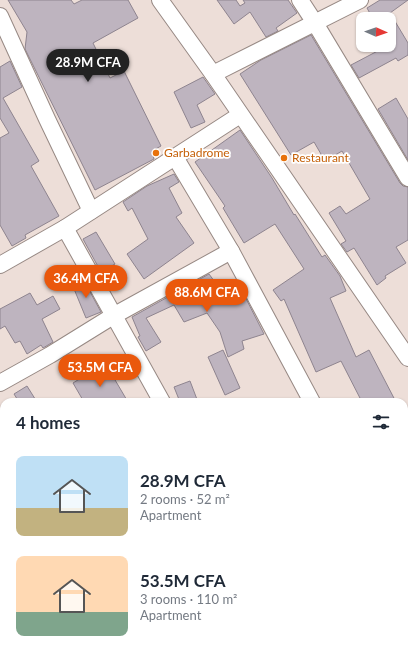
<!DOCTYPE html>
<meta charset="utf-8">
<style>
:root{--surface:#fff;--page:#f2f2f3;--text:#1f2937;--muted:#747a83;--accent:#ea580c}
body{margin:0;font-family:Lato,sans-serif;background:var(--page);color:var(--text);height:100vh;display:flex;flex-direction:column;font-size:15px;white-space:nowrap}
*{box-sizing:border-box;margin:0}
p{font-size:13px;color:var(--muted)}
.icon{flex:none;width:22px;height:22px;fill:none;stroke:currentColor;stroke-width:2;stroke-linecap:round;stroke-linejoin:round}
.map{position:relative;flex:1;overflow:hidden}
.sheet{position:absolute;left:0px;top:398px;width:408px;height:256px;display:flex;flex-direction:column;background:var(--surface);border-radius:12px 12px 0 0;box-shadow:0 1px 3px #0004}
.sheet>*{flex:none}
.needle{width:26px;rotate:92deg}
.fabs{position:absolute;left:356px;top:12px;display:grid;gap:8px}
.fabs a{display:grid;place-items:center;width:40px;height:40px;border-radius:8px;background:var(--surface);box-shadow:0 1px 3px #0004;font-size:20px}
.price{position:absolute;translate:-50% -34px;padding:0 9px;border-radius:14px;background:var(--accent);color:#fff;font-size:13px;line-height:26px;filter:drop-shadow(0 1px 2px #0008)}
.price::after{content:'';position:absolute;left:50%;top:24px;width:12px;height:9px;margin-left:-6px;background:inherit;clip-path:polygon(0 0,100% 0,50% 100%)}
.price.on{background:#222;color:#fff}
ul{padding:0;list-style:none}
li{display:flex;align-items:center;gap:12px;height:100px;padding:0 16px}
li span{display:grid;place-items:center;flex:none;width:112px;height:80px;border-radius:8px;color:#555}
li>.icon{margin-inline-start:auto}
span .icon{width:48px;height:48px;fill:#fffc;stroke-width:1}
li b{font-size:17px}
h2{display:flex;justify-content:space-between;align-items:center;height:48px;padding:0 16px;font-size:17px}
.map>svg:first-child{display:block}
</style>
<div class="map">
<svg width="408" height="654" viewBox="0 0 408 654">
<rect width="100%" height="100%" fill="#edded8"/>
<!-- building -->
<g fill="#beb4bf" stroke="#8e848f">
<path d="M8,0H71L74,4L82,0H128L138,18L93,43L110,78L124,71L161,146L152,151L154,159L95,190L25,49L27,32Z"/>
<path d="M217,0H236L240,6L245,3L243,0H288L297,13L276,28L278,31L266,37L250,12L234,24Z"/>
<path d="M380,0H408L390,13L408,43V55L398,61L396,58L359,78L351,65L389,45V19H373L367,8Z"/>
<path d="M311,35L400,183L403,186L408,187V240L396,247L406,263L385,276L386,278L377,285L354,248L347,252L341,244L346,241L329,213L340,206L346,214L370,199L342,151L325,161L314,142L291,155L240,74L261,60Z"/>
<path d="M10,61L22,87L3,98L39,161L31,166L59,216L25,235L26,238L12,246L0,225V138L9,133L0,118V67Z"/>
<path d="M203,77L215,94L197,105L205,122L191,128L174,92Z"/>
<path d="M396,98L408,119V160L378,109Z"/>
<path d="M240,130L272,178L294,215L295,214L322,257L325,255L340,276L346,291L330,298L356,357L369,350L396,402H362L341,361L316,372L284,299L281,301L273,290L304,269L275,224L244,243L223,208L225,206L195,162Z"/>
<path d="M174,174L179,182L169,188L182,213L176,217L194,243L144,279L127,254L148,239L132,208L128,211L123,202L147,186Z"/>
<path d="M96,232L115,264L101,272L83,239Z"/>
<path d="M209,274L220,289L238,283L264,334L242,341L244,349L228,357L220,332L207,313L184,322L174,305L146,318L161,342L146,351L138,337L140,336L132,317Z"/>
<path d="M83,279L101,312L86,318L72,284Z"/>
<path d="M30,293L37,305L53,296L60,309L42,319L53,342L43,348L41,345L27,354L20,341L15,343L5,326L0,329V309Z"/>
<path d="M223,350L240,388L225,395L208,357Z"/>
<path d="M108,368L128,402H84L73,383L94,370L96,374Z"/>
<path d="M190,381L198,402H180L174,387Z"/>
<path d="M27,386L37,402H19L14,394Z"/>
</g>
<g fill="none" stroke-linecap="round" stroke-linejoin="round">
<defs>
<g id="street">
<path d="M160,0L213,74L408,358"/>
<path d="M300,0L315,23L408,178"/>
<path d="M0,16L47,119L91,211"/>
<path d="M213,74L360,0"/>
<path d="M175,157L231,251L312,402"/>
<path d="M65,228L162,402"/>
<path d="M0,265L65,228L240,115"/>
<path d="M0,383L50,355L113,316L231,251"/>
<path d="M0,449L4,455"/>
<path d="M404,563L408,569"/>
<path d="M0,624L4,622"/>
<path d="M0,647L4,654"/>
<path d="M122,650L124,654"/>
<path d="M296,650L299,654"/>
<path d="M258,654L265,650"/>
</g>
</defs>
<!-- street casing -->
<use href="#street" stroke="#978984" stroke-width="18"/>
<!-- street -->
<use href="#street" stroke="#fff" stroke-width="16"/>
</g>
<!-- markers -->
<g fill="#e8710a" stroke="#fff" stroke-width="1.5">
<circle cx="156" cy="153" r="4"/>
<circle cx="284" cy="158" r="4"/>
</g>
<g text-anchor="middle" stroke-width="3.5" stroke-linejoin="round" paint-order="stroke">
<!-- food labels -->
<g font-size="12" fill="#c56008" stroke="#fff" text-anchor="start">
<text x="164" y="157">Garbadrome</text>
<text x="292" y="162">Restaurant</text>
</g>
</g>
</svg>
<div class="fabs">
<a><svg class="needle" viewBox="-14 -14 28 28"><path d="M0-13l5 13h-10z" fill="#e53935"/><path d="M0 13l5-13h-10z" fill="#747a83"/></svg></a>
</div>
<b class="price on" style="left:88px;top:83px">28.9M CFA</b>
<b class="price" style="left:86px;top:299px">36.4M CFA</b>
<b class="price" style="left:207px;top:313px">88.6M CFA</b>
<b class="price" style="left:100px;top:388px">53.5M CFA</b>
<section class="sheet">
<h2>4 homes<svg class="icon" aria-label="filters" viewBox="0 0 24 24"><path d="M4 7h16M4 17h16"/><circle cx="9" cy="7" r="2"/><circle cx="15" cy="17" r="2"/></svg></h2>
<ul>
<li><span style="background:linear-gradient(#bfe0f5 65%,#c2b280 0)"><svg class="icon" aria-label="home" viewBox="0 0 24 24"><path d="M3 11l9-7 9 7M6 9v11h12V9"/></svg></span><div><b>28.9M CFA</b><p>2 rooms · 52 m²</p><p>Apartment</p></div></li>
<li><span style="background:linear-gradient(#ffd9b3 70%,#7fa58c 0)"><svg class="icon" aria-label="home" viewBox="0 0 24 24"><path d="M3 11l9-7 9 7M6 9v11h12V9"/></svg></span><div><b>53.5M CFA</b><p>3 rooms · 110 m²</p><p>Apartment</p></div></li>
</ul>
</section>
</div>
